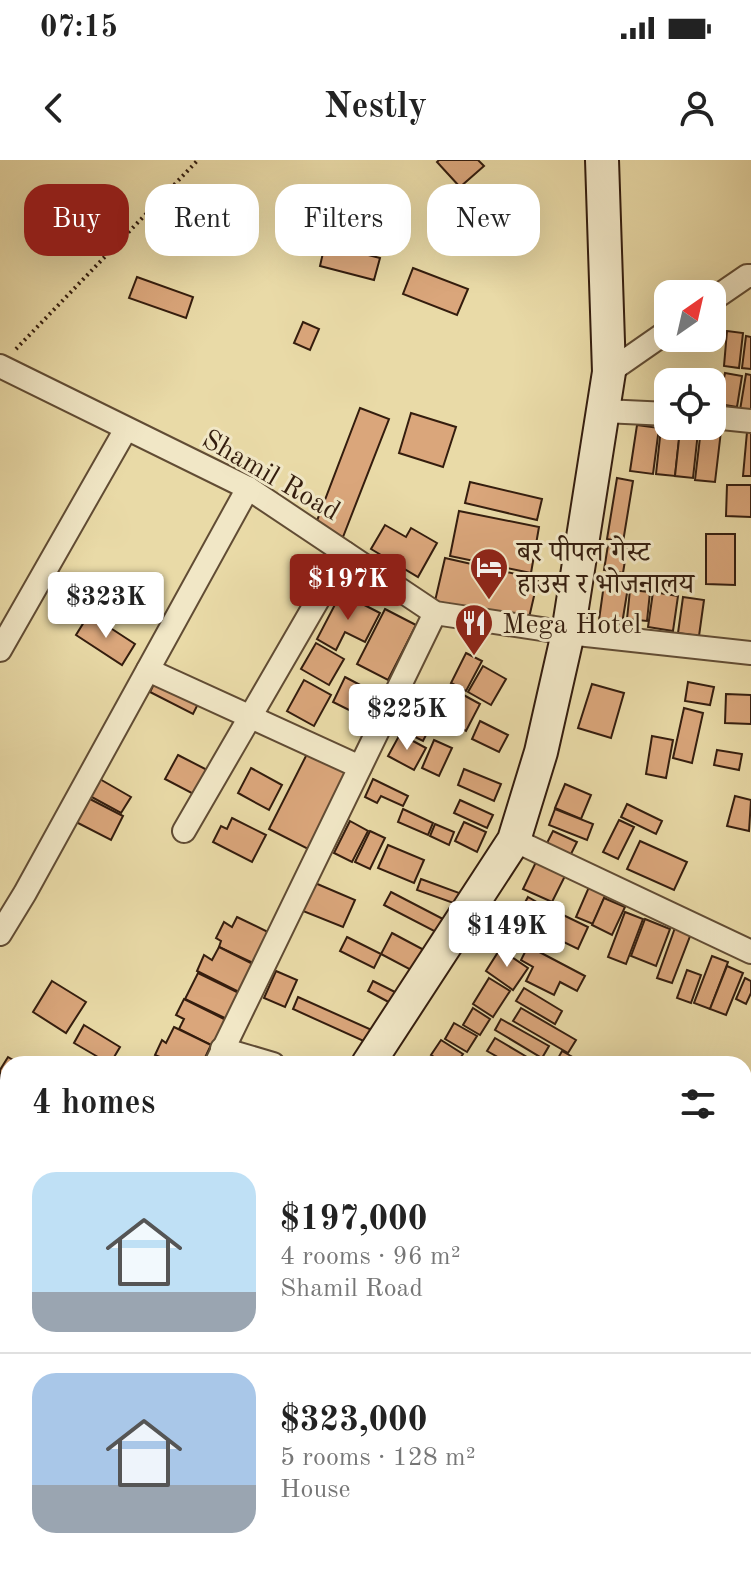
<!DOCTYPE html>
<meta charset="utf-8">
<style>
:root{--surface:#fff;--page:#f2f2f2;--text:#222;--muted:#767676;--line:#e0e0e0;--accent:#8f2418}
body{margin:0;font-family:"Old Standard TT","Noto Serif Devanagari",serif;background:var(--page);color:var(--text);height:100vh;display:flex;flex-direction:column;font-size:30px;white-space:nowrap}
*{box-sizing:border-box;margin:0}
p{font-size:26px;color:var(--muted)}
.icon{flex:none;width:44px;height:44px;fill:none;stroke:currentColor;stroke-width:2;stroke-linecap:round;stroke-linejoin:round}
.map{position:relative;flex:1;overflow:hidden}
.details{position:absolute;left:0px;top:896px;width:752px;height:514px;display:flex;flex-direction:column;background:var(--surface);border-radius:24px 24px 0 0;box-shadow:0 8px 32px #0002}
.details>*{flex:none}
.top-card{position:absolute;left:24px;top:24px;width:704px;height:72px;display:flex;gap:16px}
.needle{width:52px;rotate:34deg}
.controls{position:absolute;left:654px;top:120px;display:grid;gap:16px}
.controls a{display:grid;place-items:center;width:72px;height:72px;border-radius:16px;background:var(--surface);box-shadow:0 8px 32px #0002;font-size:40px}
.price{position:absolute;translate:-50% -68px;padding:0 18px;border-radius:8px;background:#fff;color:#222;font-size:26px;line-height:52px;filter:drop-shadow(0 2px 4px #0008)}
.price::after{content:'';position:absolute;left:50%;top:48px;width:24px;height:18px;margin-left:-12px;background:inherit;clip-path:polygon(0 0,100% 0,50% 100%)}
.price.current{background:var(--accent);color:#fff}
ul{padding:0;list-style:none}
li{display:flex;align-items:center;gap:24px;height:200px;padding:0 32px}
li+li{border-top:2px solid var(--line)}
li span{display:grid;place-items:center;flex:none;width:224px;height:160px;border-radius:24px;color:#555}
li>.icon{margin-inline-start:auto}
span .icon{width:96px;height:96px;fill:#fffc;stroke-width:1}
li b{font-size:34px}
h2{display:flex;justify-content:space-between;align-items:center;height:96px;padding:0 32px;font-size:34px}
.tag{padding:0 28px;border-radius:24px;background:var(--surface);box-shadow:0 8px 32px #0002;font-size:28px;line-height:72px}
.tag.current{background:var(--accent);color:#fff}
.status{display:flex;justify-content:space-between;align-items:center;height:56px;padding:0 40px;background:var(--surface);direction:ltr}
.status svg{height:22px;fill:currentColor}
header{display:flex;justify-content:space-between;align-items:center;height:104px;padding:0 32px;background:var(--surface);font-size:36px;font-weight:600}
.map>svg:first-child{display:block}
</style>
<div class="status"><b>07:15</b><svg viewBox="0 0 49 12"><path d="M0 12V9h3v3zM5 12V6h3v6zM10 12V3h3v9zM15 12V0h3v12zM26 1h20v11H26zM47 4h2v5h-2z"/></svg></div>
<header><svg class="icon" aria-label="back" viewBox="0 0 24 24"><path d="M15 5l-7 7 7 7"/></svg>Nestly<svg class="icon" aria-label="person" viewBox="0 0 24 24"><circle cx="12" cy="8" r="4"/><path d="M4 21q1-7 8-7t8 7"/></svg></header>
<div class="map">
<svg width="751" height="1409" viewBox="0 0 751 1409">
<rect width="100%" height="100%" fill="#e9daa7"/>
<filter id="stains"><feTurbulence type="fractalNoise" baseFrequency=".0025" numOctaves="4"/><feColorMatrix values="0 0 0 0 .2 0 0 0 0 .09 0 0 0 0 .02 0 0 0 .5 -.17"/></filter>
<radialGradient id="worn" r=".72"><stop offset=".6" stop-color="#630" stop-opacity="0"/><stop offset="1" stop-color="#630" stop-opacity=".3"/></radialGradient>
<!-- building -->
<g fill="#daa67b" stroke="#341d0e" stroke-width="2">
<path d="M439,0H478L484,6L460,27L437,2Z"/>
<path d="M325,84L380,98L374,120L320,106Z"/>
<path d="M413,108L468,129L457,155L403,134Z"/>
<path d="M137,117L193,137L186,158L129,138Z"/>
<path d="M303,162L319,169L310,190L294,183Z"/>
<path d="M727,171L743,173L739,208L724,206Z"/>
<path d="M746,176L751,177V209L742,208Z"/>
<path d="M725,213L742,216L737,247L719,244Z"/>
<path d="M746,214L751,215V252L740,250Z"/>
<path d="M360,248L389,259L343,377L315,366Z"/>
<path d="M411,253L456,267L443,307L399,293Z"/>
<path d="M637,265L659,268L653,314L630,311Z"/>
<path d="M661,268L680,270L675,316L656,314Z"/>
<path d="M701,269L721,271L715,322L695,320Z"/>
<path d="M680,270L698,272L693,318L675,316Z"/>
<path d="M747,272H751V316H743Z"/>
<path d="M617,318L633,321L623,382L607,379Z"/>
<path d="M470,322L542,339L537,360L465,343Z"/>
<path d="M727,325H751V357L726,356Z"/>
<path d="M459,351L539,367L531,413L450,396Z"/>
<path d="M385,365L406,377L411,368L437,383L418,417L371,389Z"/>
<path d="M706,374H735V425L706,424Z"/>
<path d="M608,385L627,388L623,413L604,410Z"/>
<path d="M445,398L538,419L528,462L435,441Z"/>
<path d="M604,424L628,427L622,464L599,460Z"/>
<path d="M630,430L650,432L647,461L627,459Z"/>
<path d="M653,432L678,436L673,471L648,467Z"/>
<path d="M341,433L380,453L365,482L345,472L336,490L317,479Z"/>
<path d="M683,437L704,440L699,476L678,473Z"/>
<path d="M385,449L416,465L388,520L357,504Z"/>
<path d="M89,454L135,484L122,505L76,475Z"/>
<path d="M316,483L344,499L329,525L301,509Z"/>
<path d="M466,493L482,501L466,531L451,523Z"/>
<path d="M483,506L506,519L491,545L468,532Z"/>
<path d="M345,517L383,537L371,561L333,542Z"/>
<path d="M156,520L199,542L193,554L150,532Z"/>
<path d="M304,520L331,535L314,566L287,551Z"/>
<path d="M688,522L714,527L710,545L685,541Z"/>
<path d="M592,524L624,533L611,578L578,568Z"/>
<path d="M449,527L480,544L466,571L435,554Z"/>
<path d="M726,534L751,535V564L725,563Z"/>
<path d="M412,548L434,559L423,581L401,570Z"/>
<path d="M684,548L703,553L692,603L673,598Z"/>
<path d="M480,561L508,575L499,592L472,579Z"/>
<path d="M400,574L426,588L414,610L388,596Z"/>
<path d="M652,576L673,580L666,618L646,614Z"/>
<path d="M434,580L452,588L439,616L422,608Z"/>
<path d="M717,590L742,594L739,610L714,605Z"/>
<path d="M308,592L350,614L312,691L269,669Z"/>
<path d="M178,595L215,614L203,639L165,619Z"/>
<path d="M251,608L282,625L269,650L238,633Z"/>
<path d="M464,609L501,624L494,641L458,625Z"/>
<path d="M98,618L131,637L121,653L88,635Z"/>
<path d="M373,619L408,636L403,646L381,636L377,643L365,637Z"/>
<path d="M565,624L591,635L581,659L555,648Z"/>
<path d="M735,636L751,640L749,671L727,666Z"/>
<path d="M88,638L123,656L111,680L76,662Z"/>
<path d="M460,640L493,655L487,668L454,653Z"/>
<path d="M627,644L662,661L656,674L621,657Z"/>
<path d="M403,649L433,663L428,675L398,662Z"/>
<path d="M555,649L593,664L587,680L549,665Z"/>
<path d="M232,658L266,675L252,702L213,682L221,666L227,669Z"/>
<path d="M619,660L634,667L618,699L603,692Z"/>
<path d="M350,661L368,671L352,702L334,693Z"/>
<path d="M464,662L486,672L477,692L455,681Z"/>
<path d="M435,664L454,672L449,685L430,676Z"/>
<path d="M370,671L385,678L370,709L355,702Z"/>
<path d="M553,671L577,682L568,700L544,689Z"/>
<path d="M640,681L687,702L674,730L627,709Z"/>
<path d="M388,685L424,700L414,723L378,708Z"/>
<path d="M536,702L565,716L552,742L523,729Z"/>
<path d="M421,719L462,734L459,745L417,730Z"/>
<path d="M315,723L355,740L343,767L303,751Z"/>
<path d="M589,727L606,734L593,764L576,757Z"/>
<path d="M391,732L443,759L436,772L384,745Z"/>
<path d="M528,737L547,748L528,783L509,772Z"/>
<path d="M604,738L625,747L612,775L592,765Z"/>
<path d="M625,752L643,759L626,804L608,797Z"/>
<path d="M559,753L588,767L578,789L549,775Z"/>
<path d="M237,757L268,772L253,803L219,787L221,781L216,778L224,762L232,767Z"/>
<path d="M645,759L670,769L656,806L631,796Z"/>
<path d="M676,765L692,771L672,823L657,818Z"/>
<path d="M392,773L424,790L413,811L381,794Z"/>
<path d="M347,777L381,794L374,808L340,791Z"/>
<path d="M528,786L585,816L577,831L560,822L554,835L526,821L533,807L521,800Z"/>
<path d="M219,787L253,804L239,832L197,811L204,795L212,800Z"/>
<path d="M500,789L528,808L513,830L486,811Z"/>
<path d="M712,796L728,802L710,849L694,843Z"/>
<path d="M727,806L743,813L726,855L710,849Z"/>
<path d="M687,810L701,815L691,843L677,838Z"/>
<path d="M276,811L297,820L285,847L264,838Z"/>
<path d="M198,813L239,833L227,859L185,839Z"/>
<path d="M489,818L510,831L493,857L473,844Z"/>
<path d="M745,818L751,821V833L746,844L736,839Z"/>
<path d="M52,821L86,842L66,873L33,852Z"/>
<path d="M373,821L403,836L398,847L368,831Z"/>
<path d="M524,828L562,851L555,864L516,841Z"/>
<path d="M298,837L374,871L368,883L293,849Z"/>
<path d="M184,839L226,860L213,886L179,869L184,859L176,855Z"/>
<path d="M473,848L490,859L480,875L463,865Z"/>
<path d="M521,848L576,880L568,893L513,861Z"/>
<path d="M501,859L549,886L542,898L495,870Z"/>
<path d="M454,863L477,876L467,892L445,879Z"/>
<path d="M84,865L120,887L110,904L74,883Z"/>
<path d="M174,867L211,885L202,904H157L160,897L155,895L162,880L166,883Z"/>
<path d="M495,878L527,897L523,904H510L487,891Z"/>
<path d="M441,880L463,894L456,904H445L431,895Z"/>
<path d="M562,891L585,904H559L556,902Z"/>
<path d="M8,897L20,904H8V969L0,964V910Z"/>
<path d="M744,950L751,956V968L744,977Z"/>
<path d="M744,1046L751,1052V1067L744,1075Z"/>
<path d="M744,1106L751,1112V1119L744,1127Z"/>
<path d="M744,1191L751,1198V1215L744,1209Z"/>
<path d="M751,1238V1298L744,1289V1244Z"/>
<path d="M221,1402H264L256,1409H219L217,1406Z"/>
<path d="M316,1402H349L356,1409H309Z"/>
<path d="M393,1402H425L417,1409H386Z"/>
<path d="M490,1402H514L520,1409H482Z"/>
</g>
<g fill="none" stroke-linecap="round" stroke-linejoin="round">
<defs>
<g id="street">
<path d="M712,140L747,116H751"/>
<path d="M0,206L248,328L435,453L568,473L751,493"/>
<path d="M609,212L668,171"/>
<path d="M604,251L668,254"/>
<path d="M712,257L751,261"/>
<path d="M0,490L126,269"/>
<path d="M148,510L360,607"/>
<path d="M184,671L345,393"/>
<path d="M514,680L751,792"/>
<path d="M0,774L25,733L248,328"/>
<path d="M222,889L273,904"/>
<path d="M216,904L435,453"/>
<path d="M0,1215L8,1225"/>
<path d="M0,1367L8,1361"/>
<path d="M270,1409L278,1402"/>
</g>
<g id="secondary">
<path d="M368,904L514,680L541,592L568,473L609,212L602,0"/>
<path d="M170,1402L177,1409"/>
</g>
<path id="highway" d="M723,1409L731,1402"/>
</defs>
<!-- street casing -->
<use href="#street" stroke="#614c34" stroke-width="26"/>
<!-- secondary casing -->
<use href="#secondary" stroke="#341d0e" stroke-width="36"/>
<!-- highway casing -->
<use href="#highway" stroke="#341d0e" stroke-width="46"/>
<!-- path -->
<g stroke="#341d0e" stroke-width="4" stroke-dasharray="2 4" stroke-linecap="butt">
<path d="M16,189L198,0"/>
<path d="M744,1015L751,1023"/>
</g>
<!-- street -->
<use href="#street" stroke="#f1e7c6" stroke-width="22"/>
<!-- secondary -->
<use href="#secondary" stroke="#f1e7c6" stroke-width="32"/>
<!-- highway -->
<use href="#highway" stroke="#e9daa7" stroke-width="42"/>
</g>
<!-- icons -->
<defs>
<symbol id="hotel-pin" viewBox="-11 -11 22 30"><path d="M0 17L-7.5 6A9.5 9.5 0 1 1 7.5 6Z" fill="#8f2418" stroke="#f1e7c6"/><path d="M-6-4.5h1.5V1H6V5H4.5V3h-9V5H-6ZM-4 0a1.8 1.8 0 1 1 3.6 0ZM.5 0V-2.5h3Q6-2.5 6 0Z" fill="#fff"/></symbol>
<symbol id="restaurant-pin" viewBox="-11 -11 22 30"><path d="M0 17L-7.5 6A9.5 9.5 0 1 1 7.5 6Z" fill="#8f2418" stroke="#f1e7c6"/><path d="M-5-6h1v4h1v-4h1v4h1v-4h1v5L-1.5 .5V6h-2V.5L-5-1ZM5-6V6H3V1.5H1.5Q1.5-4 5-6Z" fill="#fff"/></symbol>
</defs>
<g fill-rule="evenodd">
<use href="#hotel-pin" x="467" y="385" width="44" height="60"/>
<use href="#restaurant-pin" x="452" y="441" width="44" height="60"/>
</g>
<g text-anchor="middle" stroke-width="6" stroke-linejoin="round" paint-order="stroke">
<!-- street labels -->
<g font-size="28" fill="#341d0e" stroke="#f1e7c6">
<text transform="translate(272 314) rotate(30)" y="10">Shamil Road</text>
</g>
<!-- poi labels -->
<g font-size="28" fill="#341d0e" stroke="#f1e7c6" text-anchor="start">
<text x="517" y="401">बर पीपल गेस्ट<tspan x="517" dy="32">हाउस र भोजनालय</tspan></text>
<text x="502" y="473">Mega Hotel</text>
</g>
</g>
<rect width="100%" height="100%" filter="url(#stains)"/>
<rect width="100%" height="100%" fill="url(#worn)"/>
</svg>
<div class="controls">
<a><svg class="needle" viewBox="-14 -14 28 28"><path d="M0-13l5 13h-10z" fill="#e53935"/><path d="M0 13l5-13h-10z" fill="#767676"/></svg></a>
<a><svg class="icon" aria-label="locate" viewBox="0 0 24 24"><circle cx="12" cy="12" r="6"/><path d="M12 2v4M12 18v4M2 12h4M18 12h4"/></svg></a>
</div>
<b class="price current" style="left:348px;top:462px">$197K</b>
<b class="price" style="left:106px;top:480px">$323K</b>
<b class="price" style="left:407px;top:592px">$225K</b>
<b class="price" style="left:507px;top:809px">$149K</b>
<div class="top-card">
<a class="tag current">Buy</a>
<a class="tag">Rent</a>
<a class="tag">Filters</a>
<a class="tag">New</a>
</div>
<section class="details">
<h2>4 homes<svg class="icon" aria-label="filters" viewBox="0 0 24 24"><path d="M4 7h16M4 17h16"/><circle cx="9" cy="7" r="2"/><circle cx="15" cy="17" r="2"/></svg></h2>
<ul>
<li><span style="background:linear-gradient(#bfe0f5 75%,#9aa5b1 0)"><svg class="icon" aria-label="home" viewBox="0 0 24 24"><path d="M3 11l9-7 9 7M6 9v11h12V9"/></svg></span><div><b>$197,000</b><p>4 rooms · 96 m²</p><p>Shamil Road</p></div></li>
<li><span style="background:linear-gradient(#a9c7e8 70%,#9aa5b1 0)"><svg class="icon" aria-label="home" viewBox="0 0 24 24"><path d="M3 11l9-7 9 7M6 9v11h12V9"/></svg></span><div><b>$323,000</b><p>5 rooms · 128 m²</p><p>House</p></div></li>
</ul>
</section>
</div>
